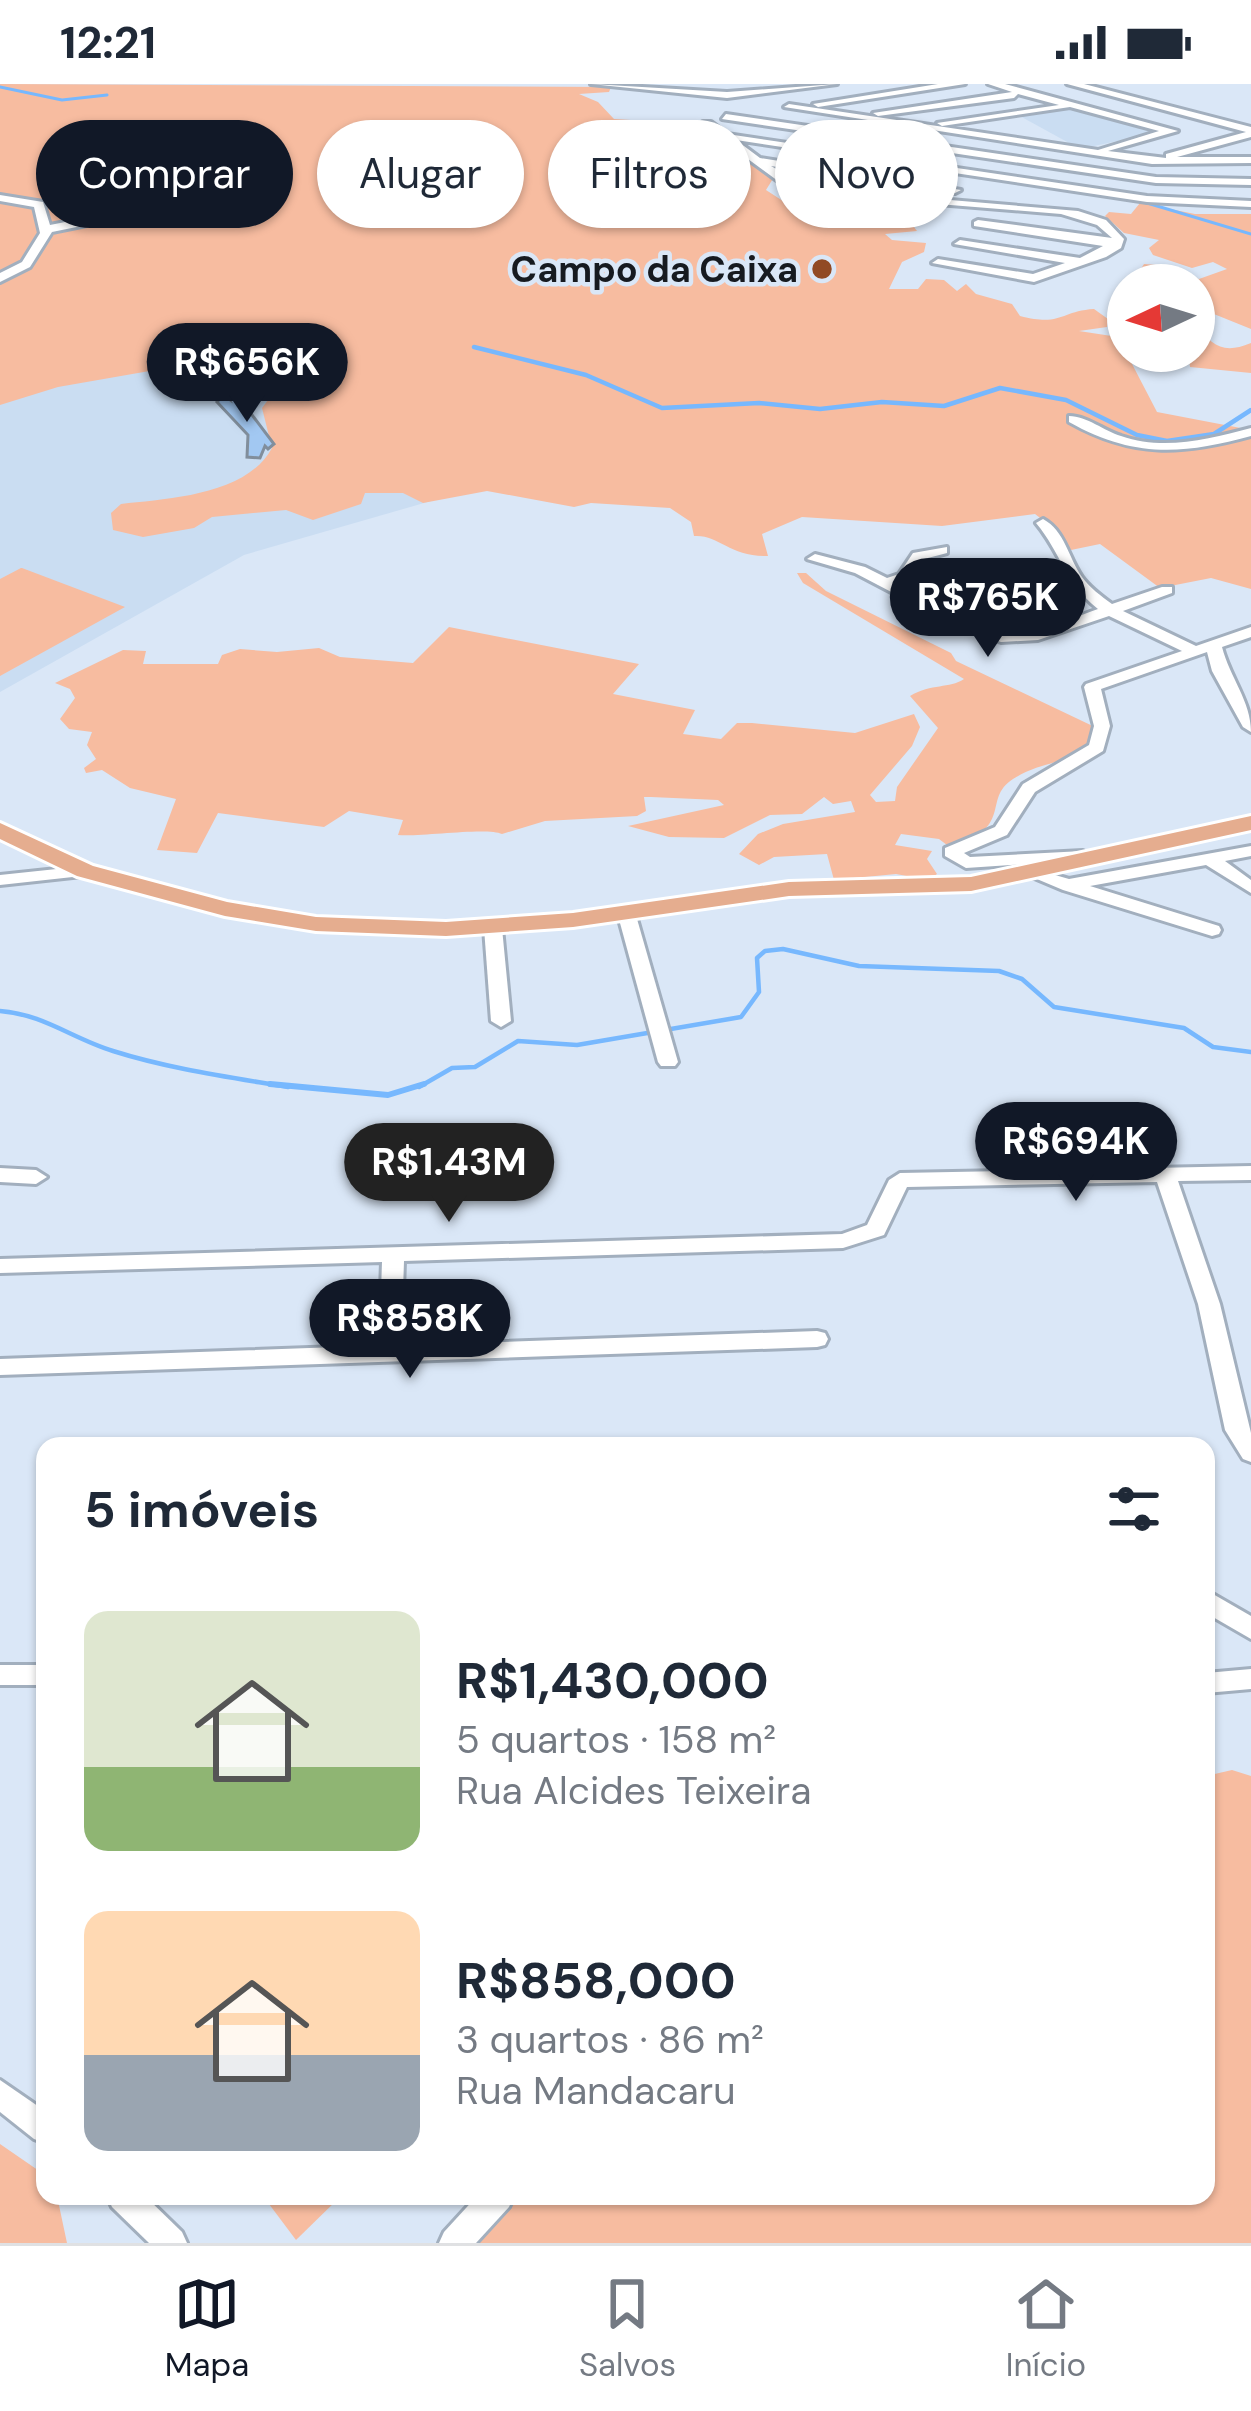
<!DOCTYPE html>
<html lang="pt">
<meta charset="utf-8">
<style>
:root{--surface:#fff;--page:#f6f6f7;--text:#1f2937;--muted:#747a83;--line:#e0e1e3;--accent:#111827}
body{margin:0;font-family:"DM Sans",sans-serif;background:var(--page);color:var(--text);height:100vh;display:flex;flex-direction:column;font-size:45px;white-space:nowrap}
*{box-sizing:border-box;margin:0}
p{font-size:39px;color:var(--muted)}
.icon{flex:none;width:66px;height:66px;fill:none;stroke:currentColor;stroke-width:2;stroke-linecap:round;stroke-linejoin:round}
.map{position:relative;flex:1;overflow:hidden}
.details{position:absolute;left:36px;top:1353px;width:1179px;height:768px;display:flex;flex-direction:column;background:var(--surface);border-radius:24px;box-shadow:0 3px 9px #0004}
.details>*{flex:none}
.hud{position:absolute;left:36px;top:36px;width:1179px;height:108px;display:flex;gap:24px}
.needle{width:78px;rotate:266deg}
.tools{position:absolute;left:1107px;top:180px;display:grid;gap:24px}
.tools a{display:grid;place-items:center;width:108px;height:108px;border-radius:50%;background:var(--surface);box-shadow:0 3px 9px #0004;font-size:60px}
.price{position:absolute;translate:-50% -102px;padding:0 27px;border-radius:42px;background:var(--accent);color:#fff;font-size:39px;line-height:78px;filter:drop-shadow(0 3px 6px #0008)}
.price::after{content:'';position:absolute;left:50%;top:72px;width:36px;height:27px;margin-left:-18px;background:inherit;clip-path:polygon(0 0,100% 0,50% 100%)}
.price.selected{background:#222;color:#fff}
ul{padding:0;list-style:none}
li{display:flex;align-items:center;gap:36px;height:300px;padding:0 48px}
li span{display:grid;place-items:center;flex:none;width:336px;height:240px;border-radius:24px;color:#555}
li>.icon{margin-inline-start:auto}
span .icon{width:144px;height:144px;fill:#fffc;stroke-width:1}
li b{font-size:51px}
h2{display:flex;justify-content:space-between;align-items:center;height:144px;padding:0 48px;font-size:51px}
.tag{padding:0 42px;border-radius:54px;background:var(--surface);box-shadow:0 3px 9px #0004;font-size:42px;line-height:108px}
.tag.selected{background:var(--accent);color:#fff}
.status{display:flex;justify-content:space-between;align-items:center;height:84px;padding:0 60px;background:var(--surface);direction:ltr}
.status svg{height:33px;fill:currentColor}
.menu{display:flex;justify-content:space-around;align-items:center;height:168px;border-top:3px solid var(--line);background:var(--surface);font-size:33px;color:var(--muted)}
.menu a{display:grid;justify-items:center;gap:6px}
.menu .selected{color:var(--accent)}
.map>svg:first-child{display:block}
</style>
<div class="status"><b>12:21</b><svg viewBox="0 0 49 12"><path d="M0 12V9h3v3zM5 12V6h3v6zM10 12V3h3v9zM15 12V0h3v12zM26 1h20v11H26zM47 4h2v5h-2z"/></svg></div>
<div class="map">
<svg width="1251" height="2159" viewBox="0 0 1251 2159">
<rect width="100%" height="100%" fill="#dae7f7"/>
<!-- built -->
<g fill="#caddf2">
<path d="M1077,24L1159,46L1160,48L1080,65L1018,31Z"/>
<path d="M207,231L431,417L244,471L0,608V238Z"/>
</g>
<!-- green -->
<g fill="#f7bca0">
<path d="M0,0L611,3L609,8L579,10L598,18L614,35L699,40L723,55L709,60L733,57L774,93L766,106L809,134L870,144L874,135L914,143L917,147L885,150L892,156L926,159L924,168L902,178L889,205H918L926,195L944,196L957,207L966,200L976,210L1012,220L1020,232C1062,243 1060,227 1094,225L1108,235L1107,243L1079,247L1118,253L1157,328L1251,346V505L1211,494L1160,504L1100,460L1071,466L1057,447L1035,430L942,442L802,433L762,450L768,472C730,473 718,450 694,452L691,438L670,424L591,419L574,423L487,407L423,419L403,409H365L361,420L313,436L286,426L212,433L194,444L143,453L113,446L111,429L121,420C168,415 247,411 272,364L262,324L271,312C259,292 224,281 201,278L58,303L0,321Z"/>
<path d="M1140,119L1195,130H1251V245L1204,226L1194,227V201H1159L1165,196L1137,191L1144,180L1171,182L1172,187L1199,195L1227,185L1213,178L1192,184L1153,171L1149,164L1159,156L1124,149L1105,132L1109,128L1131,130Z"/>
<path d="M1194,240C1213,261 1222,271 1251,259V289L1190,283L1189,274L1178,267H1194Z"/>
<path d="M21,484H22L125,523L0,592V495Z"/>
<path d="M797,489H806L826,507L951,569L956,577L1099,645C1077,684 1047,673 1013,695C981,715 1016,747 947,761L939,755L901,750L895,761L932,767L927,775L937,790L928,796L896,790L834,796L827,770L774,773L759,781L739,770L758,750L783,740L855,728L851,717L833,720L824,713L802,730L770,731L724,754L669,753L628,742L724,721L718,716L651,713H644L646,727L637,732L545,737L502,750C487,743 421,753 398,751L403,736L349,727L324,743L218,729L197,769L157,766L176,715L130,704L102,686L86,689L84,684L96,675L87,661L92,648L69,645L60,635L75,614L70,605L55,599L123,566L146,567L143,580H218L222,571L240,565L277,568L319,564L340,573L413,579L449,543L639,580L613,610L695,626L683,650L721,655L737,639H752L855,649L914,630L920,643L912,662L870,711L876,718L895,717L897,703L938,644L910,612C932,599 949,605 964,595L803,499Z"/>
<path d="M1232,1686L1251,1692V2159H468L513,2112H1206V1692Z"/>
<path d="M0,2060L45,2091V2112H57L67,2159H0Z"/>
<path d="M263,2112H341L296,2156Z"/>
</g>
<g fill="none" stroke-linecap="round" stroke-linejoin="round">
<!-- stream-far2 -->
<g stroke="#77b8fe" stroke-width="3">
<path d="M0,3L62,16L107,11"/>
<path d="M1137,116L1251,150"/>
</g>
<!-- stream-far1 -->
<g stroke="#77b8fe" stroke-width="4.5">
<path d="M474,263L586,291L662,324L759,319L820,325L882,318L944,322L1000,304L1066,316L1137,351L1167,357L1214,350L1251,326"/>
<path d="M0,927C43,930 73,955 113,967C170,985 229,993 288,1003"/>
<path d="M419,1003L452,984L475,983L518,957L577,961L741,933L759,908L757,874L765,867L783,865L859,882L999,887L1022,895L1054,923L1184,944L1213,963L1251,968"/>
</g>
<!-- stream -->
<path stroke="#77b8fe" stroke-width="6" d="M270,1000L388,1011L424,1000"/>
</g>
<!-- building -->
<path fill="#a2c8f2" stroke="#818e9c" stroke-width="3" d="M234,307L274,360L268,365L265,362L260,374L247,373L248,351L217,318L223,311L229,315L227,311Z"/>
<g fill="none" stroke-linecap="round" stroke-linejoin="round">
<defs>
<g id="minor">
<path d="M591,0L727,8L837,0L727,14Z"/>
<path d="M938,0H965L818,23L813,20Z"/>
<path d="M988,0H1005L1178,47L1108,67L1166,74V70L1246,48L1067,0H1084L1251,43V53L1177,73H1251V79L1152,80L784,23L789,20L1098,66L1159,47L1070,23L942,42L937,39L1059,21L1018,10L1014,14L878,32L873,29L1012,8Z"/>
<path d="M726,30L1156,93L1251,95V101L1156,99L722,35Z"/>
<path d="M703,38H711L727,50L1147,112L1251,117V123L1147,118L736,56L760,74L961,106L955,109L771,82L809,104L1078,127L1106,136L1124,155L1121,164L1106,173L1034,198L932,179L938,175L1033,190L1065,179L954,160L960,156L1080,174L1103,162L974,142V138L978,136L1112,154L1097,141L1061,130L803,109L778,97L703,42Z"/>
<path d="M211,104L277,113L271,116L212,111L180,122L52,148L30,183L0,198V189L22,178L40,149L34,123L0,117V111L43,118L50,141L177,116Z"/>
<path d="M1069,332C1087,332 1104,347 1121,352C1164,367 1209,355 1251,344V352C1182,371 1133,374 1069,338Z"/>
<path d="M1043,435C1065,447 1068,473 1082,493C1090,504 1101,512 1112,520L1162,503H1172V509L1123,527L1196,562L1251,543V553L1222,563C1230,594 1251,617 1251,648L1243,643L1212,587L1207,568L1101,605L1110,642L1103,667L1035,708L1007,751L964,769L970,773L1083,767L1092,772L1089,776L966,784L945,772V764L995,743L1023,700L1089,661L1094,642L1084,603L1086,600L1182,567L1109,532L1038,556L1001,558L962,545L855,489L807,475L815,470L865,483L887,494L899,490L913,469L947,463V469L924,475L910,496L899,500C941,522 985,554 1034,546C1055,543 1078,532 1098,525C1065,499 1061,469 1036,439Z"/>
<path d="M1251,762V772L1225,777L1251,796V809L1206,781L1090,802L1219,842L1221,846L1219,850L1212,852L1063,806L1025,790L1034,785L1069,795Z"/>
<path d="M85,782L91,783L94,787L91,791L0,801V791Z"/>
<path d="M626,822L635,828L678,978L675,982H661L658,978L617,828Z"/>
<path d="M493,838L502,844L511,937L501,943L491,937L484,844Z"/>
<path d="M1251,1082V1096L1178,1097L1220,1220L1251,1349V1378L1243,1375L1225,1346L1198,1220L1157,1098L907,1103L884,1151L843,1164L404,1177L402,1236L388,1262L817,1247L825,1249L828,1255L825,1261L817,1263L0,1291V1275L365,1262L380,1236L382,1178L0,1189V1175L842,1150L867,1141L889,1096L900,1089Z"/>
<path d="M0,1084L36,1086L47,1093L36,1100L0,1098Z"/>
<path d="M1206,1506L1251,1532V1555L1206,1529Z"/>
<rect x="0" y="1581" width="45" height="20"/>
<path d="M1251,1585V1605L1206,1609V1589Z"/>
<path d="M0,1996L45,2027V2059L34,2055L0,2028Z"/>
<path d="M107,2112H145L182,2148L187,2159H149L112,2123Z"/>
<path d="M477,2112H514L509,2123L476,2159H439L444,2148Z"/>
</g>
<path id="major" d="M1251,732V746L971,807L789,812L573,843L446,852L316,847L225,832L77,792L0,755V739L93,782L227,818L316,833L446,838L573,829L789,798L971,793Z"/>
</defs>
<!-- minor casing -->
<use href="#minor" stroke="#a2afbe" stroke-width="6"/>
<!-- major casing -->
<use href="#major" stroke="#fff" stroke-width="6"/>
<!-- minor -->
<use href="#minor" fill="#fff" fill-rule="evenodd"/>
<!-- major -->
<use href="#major" fill="#e5ad8f" fill-rule="evenodd"/>
</g>
<!-- markers -->
<circle fill="#914a24" stroke="#dae7f7" stroke-width="4.5" cx="822" cy="185" r="12"/>
<g text-anchor="middle" stroke-width="9" stroke-linejoin="round" paint-order="stroke">
<!-- far-poi labels -->
<g font-size="36" font-weight="bold" fill="#161a20" stroke="#dae7f7" text-anchor="end">
<text x="798" y="198">Campo da Caixa</text>
</g>
</g>
</svg>
<div class="tools">
<a><svg class="needle" viewBox="-14 -14 28 28"><path d="M0-13l5 13h-10z" fill="#e53935"/><path d="M0 13l5-13h-10z" fill="#747a83"/></svg></a>
</div>
<b class="price" style="left:247px;top:341px">R$656K</b>
<b class="price" style="left:988px;top:576px">R$765K</b>
<b class="price" style="left:1076px;top:1120px">R$694K</b>
<b class="price selected" style="left:449px;top:1141px">R$1.43M</b>
<b class="price" style="left:410px;top:1297px">R$858K</b>
<div class="hud">
<a class="tag selected">Comprar</a>
<a class="tag">Alugar</a>
<a class="tag">Filtros</a>
<a class="tag">Novo</a>
</div>
<section class="details">
<h2>5 imóveis<svg class="icon" aria-label="filters" viewBox="0 0 24 24"><path d="M4 7h16M4 17h16"/><circle cx="9" cy="7" r="2"/><circle cx="15" cy="17" r="2"/></svg></h2>
<ul>
<li><span style="background:linear-gradient(#dfe7d0 65%,#8fb573 0)"><svg class="icon" aria-label="home" viewBox="0 0 24 24"><path d="M3 11l9-7 9 7M6 9v11h12V9"/></svg></span><div><b>R$1,430,000</b><p>5 quartos · 158 m²</p><p>Rua Alcides Teixeira</p></div></li>
<li><span style="background:linear-gradient(#ffd9b3 60%,#9aa5b1 0)"><svg class="icon" aria-label="home" viewBox="0 0 24 24"><path d="M3 11l9-7 9 7M6 9v11h12V9"/></svg></span><div><b>R$858,000</b><p>3 quartos · 86 m²</p><p>Rua Mandacaru</p></div></li>
</ul>
</section>
</div>
<nav class="menu">
<a class="selected"><svg class="icon" aria-label="map" viewBox="0 0 24 24"><path d="M3 6l6-2 6 2 6-2v14l-6 2-6-2-6 2zM9 4v14M15 6v14"/></svg>Mapa</a>
<a><svg class="icon" aria-label="saved" viewBox="0 0 24 24"><path d="M7 4h10v16l-5-4-5 4z"/></svg>Salvos</a>
<a><svg class="icon" aria-label="home" viewBox="0 0 24 24"><path d="M3 11l9-7 9 7M6 9v11h12V9"/></svg>Início</a>
</nav>
